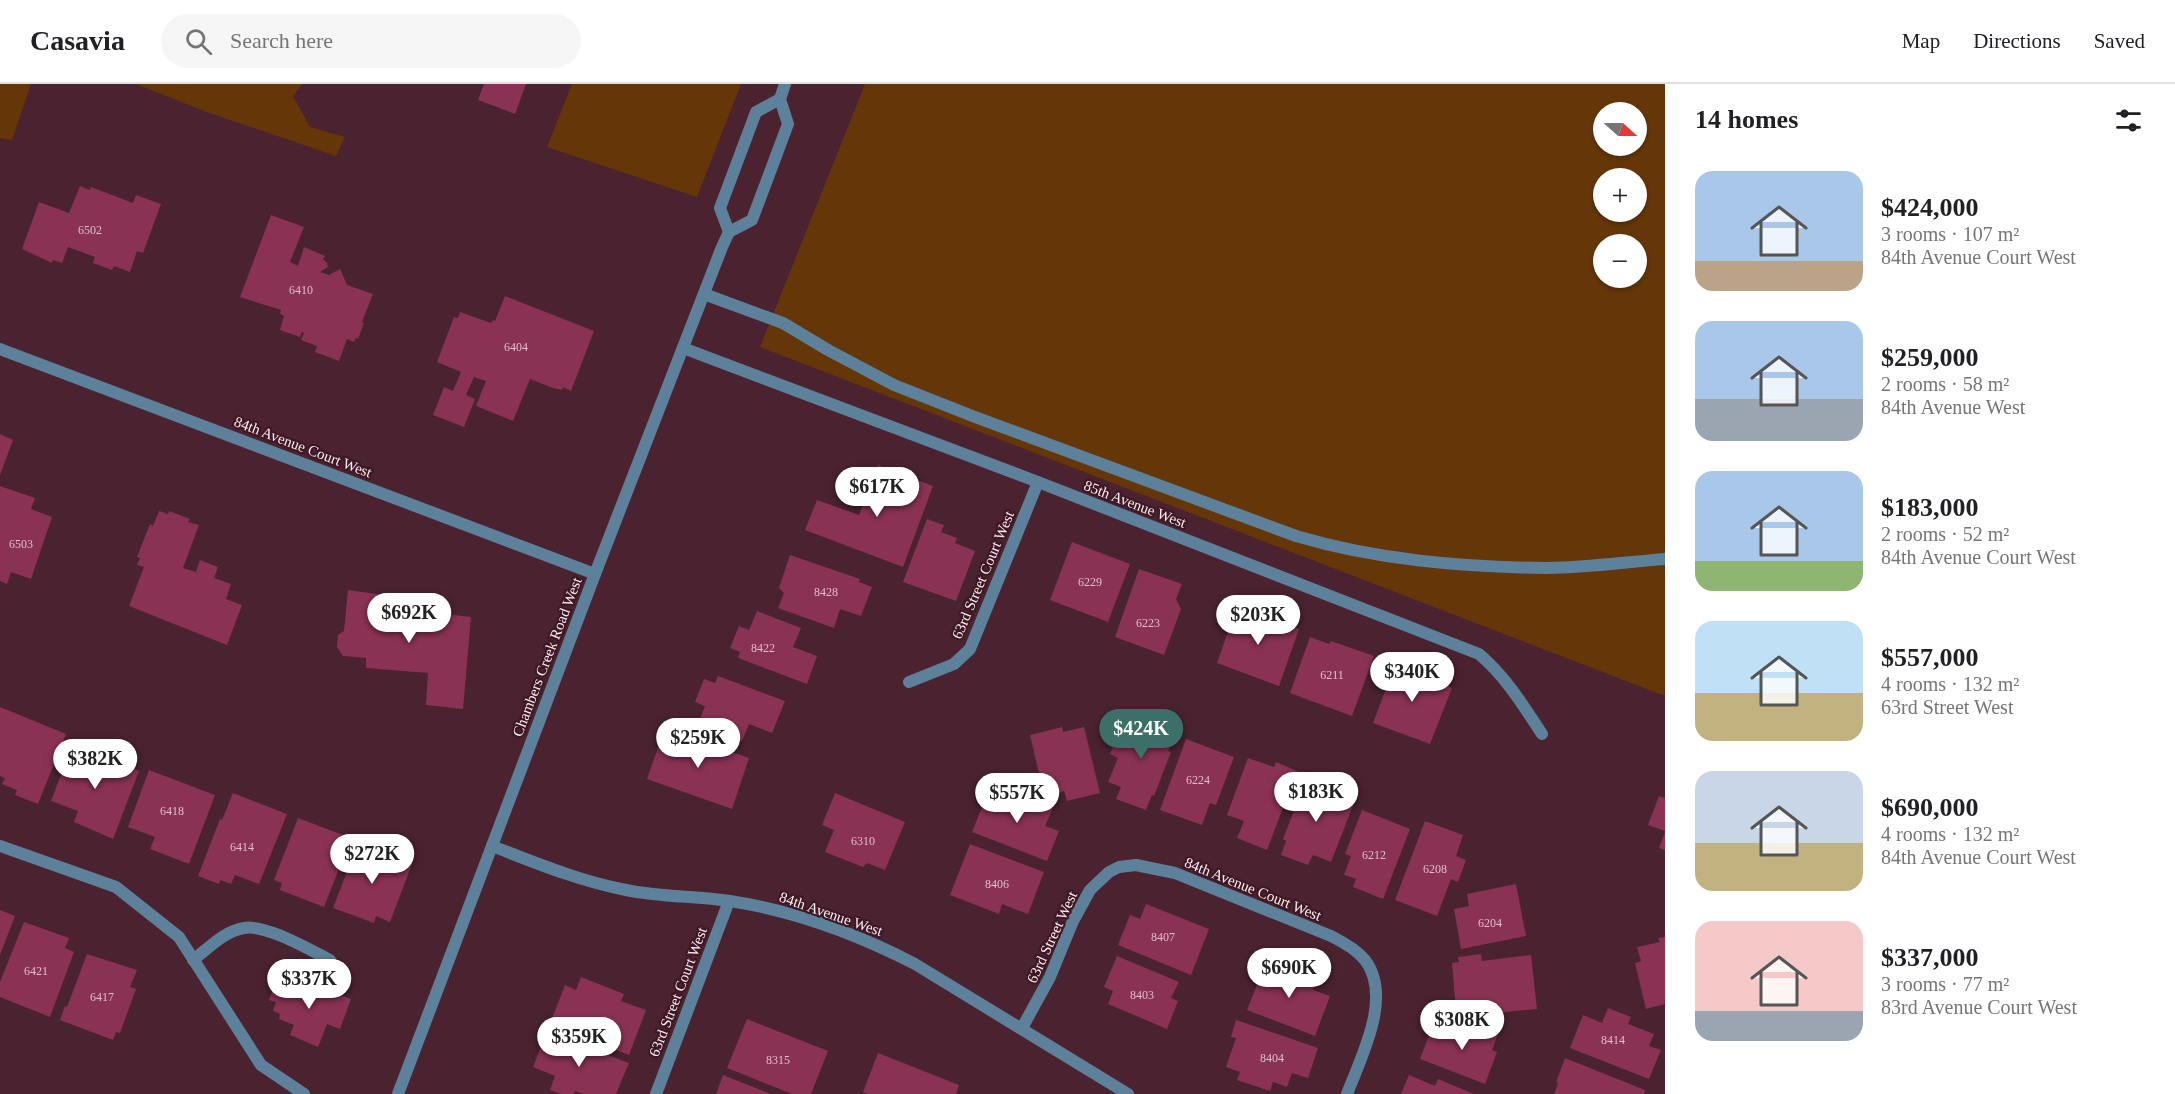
<!DOCTYPE html>
<meta charset="utf-8">
<style>
:root{--surface:#fff;--page:#f6f6f6;--text:#202124;--muted:#757577;--line:#e0e0e0;--accent:#3b6f67}
body{margin:0;font-family:"Times New Roman",serif;background:var(--page);color:var(--text);height:100vh;display:flex;flex-direction:column;font-size:22px;white-space:nowrap}
*{box-sizing:border-box;margin:0}
p{font-size:20px;color:var(--muted)}
.icon{flex:none;width:33px;height:33px;fill:none;stroke:currentColor;stroke-width:2;stroke-linecap:round;stroke-linejoin:round}
.map{position:relative;flex:1;overflow:hidden}
.drawer{display:flex;flex-direction:column;background:var(--surface);width:510px}
.drawer>*{flex:none}
.needle{width:39px;rotate:111deg}
.fabs{position:absolute;left:1593px;top:18px;display:grid;gap:12px}
.fabs a{display:grid;place-items:center;width:54px;height:54px;border-radius:50%;background:var(--surface);box-shadow:0 2px 4px #0004;font-size:30px}
.price{position:absolute;translate:-50% -51px;padding:0 14px;border-radius:21px;background:#fff;color:#222;font-size:20px;line-height:39px;filter:drop-shadow(0 2px 3px #0008)}
.price::after{content:'';position:absolute;left:50%;top:36px;width:18px;height:14px;margin-left:-9px;background:inherit;clip-path:polygon(0 0,100% 0,50% 100%)}
.price.active{background:var(--accent);color:#fff}
ul{padding:0;list-style:none}
li{display:flex;align-items:center;gap:18px;height:150px;padding:0 30px}
li span{display:grid;place-items:center;flex:none;width:168px;height:120px;border-radius:18px;color:#555}
li>.icon{margin-inline-start:auto}
span .icon{width:72px;height:72px;fill:#fffc;stroke-width:1}
li b{font-size:26px}
h2{display:flex;justify-content:space-between;align-items:center;height:72px;padding:0 30px;font-size:26px}
header{display:flex;align-items:center;gap:36px;box-sizing:border-box;height:84px;padding:0 30px;background:var(--surface);border-bottom:2px solid var(--line)}
header strong{font-size:28px}
nav{display:flex;gap:33px;margin-inline-start:auto;font-size:21px}
.search{width:420px;height:54px;background:var(--page);display:flex;align-items:center;gap:15px;box-sizing:border-box;padding:0 21px;border-radius:33px;color:var(--muted);font-size:22px}
main{display:flex;flex:1;min-height:0}
.map>svg:first-child{display:block}
</style>
<header>
<strong>Casavia</strong>
<div class="search"><svg class="icon" aria-label="search" viewBox="0 0 24 24"><circle cx="10" cy="10" r="6"/><path d="M15 15l6 6"/></svg>Search here</div>
<nav><a>Map</a><a>Directions</a><a>Saved</a></nav>
</header>
<main>
<div class="map">
<svg width="1665" height="1010" viewBox="0 0 1665 1010">
<rect width="100%" height="100%" fill="#4a2230"/>
<!-- green -->
<g fill="#643608" fill-rule="evenodd">
<path d="M0,0H31L12,56L0,54Z"/>
<path d="M136,0H302L293,12L310,43L345,53L336,72L204,27Z"/>
<path d="M572,0H741L697,113L547,63Z"/>
<path d="M865,0H1665V612L760,263ZM1604,28H1636V62H1604ZM1604,94H1636V128H1604ZM1604,160H1636V194H1604Z"/>
</g>
<!-- building -->
<g fill="#8a3254">
<path d="M484,0H526L515,30L478,16Z"/>
<path d="M80,102L90,106L91,103L133,119L136,111L161,120L143,169L137,167L130,188L114,182L112,186L93,179L95,173L68,163L62,179L53,176L52,179L22,165L39,118L69,129Z"/>
<path d="M271,131L304,143L290,178L298,182L304,163L325,172L323,175L327,179L328,183L320,188L329,191L340,185L347,201L373,210L362,238L364,239L358,255L356,254L354,258L347,255L339,277L315,268L317,262L301,256L304,249L302,248L300,253L280,246L284,232L280,230L281,226L240,213Z"/>
<path d="M505,212L594,247L571,307L563,303L562,306L553,304L530,295L513,337L476,322L486,297L474,293L466,311L475,315L464,343L433,331L444,303L453,307L461,288L437,278L454,233L458,234L460,228L491,239L493,236L495,237Z"/>
<path d="M0,350L13,356L0,391Z"/>
<path d="M878,381L933,402L903,483L805,446L817,416L859,431Z"/>
<path d="M0,402L35,414L31,425L52,433L31,495L11,488L7,500L0,497Z"/>
<path d="M159,427L168,430L169,427L190,435L188,438L199,441L183,484L196,488L200,476L218,483L214,494L231,500L226,515L242,521L227,561L129,522L144,483L137,481L140,474L137,473L150,440L153,442Z"/>
<path d="M927,435L944,441L941,448L957,454L955,459L975,467L956,517L903,498Z"/>
<path d="M1072,458L1130,480L1108,538L1050,516Z"/>
<path d="M790,471L860,495L859,498L872,503L861,532L840,525L834,544L778,524L784,509L779,504Z"/>
<path d="M1139,485L1182,500L1176,515L1181,525L1164,571L1115,553Z"/>
<path d="M348,506L383,511V520L404,522V525L471,533L463,625L426,621L428,589L366,584V574L343,572L337,563L338,551L344,547Z"/>
<path d="M1237,522L1299,545L1279,602L1217,579Z"/>
<path d="M757,527L801,544L793,563L817,572L807,600L738,574L740,568L730,564L739,542L749,546Z"/>
<path d="M1310,553L1329,560L1331,557L1374,572L1352,632L1290,609Z"/>
<path d="M1397,576L1422,586L1420,591L1452,604L1430,660L1373,639Z"/>
<path d="M718,592L785,617L772,649L749,640L742,657L698,640L705,622L695,618L704,595L715,599Z"/>
<path d="M0,623L66,650L38,720L15,711L17,706L2,700L5,694L0,692Z"/>
<path d="M1138,630L1177,645L1168,667L1171,668L1154,712L1152,711L1146,726L1116,715L1121,703L1108,698L1118,674L1110,670L1120,645L1130,649Z"/>
<path d="M1062,643L1063,648L1084,643L1100,709L1067,717L1064,707L1054,710L1051,699L1042,702L1030,651Z"/>
<path d="M665,644L749,674L732,725L647,695Z"/>
<path d="M1186,655L1234,673L1216,721L1210,719L1202,741L1160,726Z"/>
<path d="M73,659L139,687L113,755L74,738L78,727L51,717Z"/>
<path d="M1248,674L1274,683L1276,678L1297,687L1267,766L1237,754L1244,737L1227,731Z"/>
<path d="M149,686L215,711L189,780L150,765L155,753L128,743Z"/>
<path d="M1308,691L1329,700L1326,706L1331,708L1333,703L1341,706L1339,712L1354,719L1331,778L1313,771L1308,781L1281,771L1286,757L1283,755Z"/>
<path d="M1007,705L1053,724L1045,742L1059,747L1047,777L972,748L988,708L1004,714Z"/>
<path d="M233,709L287,730L259,800L235,791L231,800L220,796L219,800L198,792L220,735L222,736Z"/>
<path d="M835,709L905,738L885,786L867,779L863,783L825,768L834,746L822,741Z"/>
<path d="M1659,712L1665,714V747L1648,741Z"/>
<path d="M1362,726L1410,745L1383,815L1353,803L1356,795L1344,791L1351,772L1345,770Z"/>
<path d="M298,734L351,754L324,823L280,806L282,799L274,796Z"/>
<path d="M1425,737L1463,751L1456,772L1466,776L1458,798L1451,795L1437,832L1395,816Z"/>
<path d="M1665,748V766L1659,764Z"/>
<path d="M358,759L412,780L390,838L376,832L374,839L333,824Z"/>
<path d="M970,760L1044,788L1028,830L1002,820L999,830L950,811Z"/>
<path d="M1516,800L1526,852L1461,865L1454,825L1469,822L1467,810Z"/>
<path d="M1146,820L1209,845L1191,891L1118,861L1130,831L1140,835Z"/>
<path d="M0,826L15,832L0,871Z"/>
<path d="M24,838L69,854L65,864L74,868L50,933L0,913V898Z"/>
<path d="M1665,853V920L1646,925L1635,879L1641,877L1637,863L1660,858L1658,854Z"/>
<path d="M87,870L137,886L130,903L136,905L120,949L116,948L113,956L60,936L65,922L67,923Z"/>
<path d="M1481,870L1482,877L1531,871L1537,925L1484,930L1483,923L1456,926L1452,879L1459,878L1458,873Z"/>
<path d="M1117,872L1179,898L1171,914L1178,917L1167,945L1108,920L1113,907L1104,903Z"/>
<path d="M1266,878L1316,897L1313,906L1330,912L1315,952L1247,926Z"/>
<path d="M581,893L624,910L621,917L646,926L629,971L550,940L565,901L576,906Z"/>
<path d="M277,894L319,909L321,903L351,915L340,945L327,940L318,963L290,951L294,941L279,935L280,930L273,927L276,918L269,916Z"/>
<path d="M1608,924L1631,933L1628,940L1654,950L1649,962L1661,966L1649,995L1570,964L1583,931L1602,939Z"/>
<path d="M747,935L828,967L811,1010H792L727,984Z"/>
<path d="M1236,936L1318,964L1308,994L1292,989L1287,1003L1273,998L1270,1007L1237,996L1240,988L1226,983L1236,954L1231,953Z"/>
<path d="M1446,938L1465,945L1468,939L1498,950L1492,966L1497,968L1485,1000L1420,975L1431,946L1441,950Z"/>
<path d="M547,948L629,979L616,1010H584L575,1007L574,1010H561L550,1006L555,992L533,983Z"/>
<path d="M878,969L959,1001L956,1010H868L863,1008Z"/>
<path d="M1565,974L1645,1006L1644,1010H1554L1558,999L1556,998Z"/>
<path d="M723,991L771,1010H716Z"/>
<path d="M1409,991L1435,1002L1438,995L1474,1010H1401Z"/>
</g>
<g fill="none" stroke-linecap="round" stroke-linejoin="round">
<!-- service -->
<path stroke="#5d819a" stroke-width="12" d="M704,210L783,239L828,266L894,301L975,333L1296,452C1377,476 1462,483 1546,484C1585,484 1626,478 1665,475"/>
<!-- minor -->
<g stroke="#5d819a" stroke-width="12">
<path d="M683,264L1038,398L1479,570C1506,593 1523,621 1542,650"/>
<path d="M0,265L595,490"/>
<path d="M909,598L954,580L970,565L1038,398"/>
<path d="M0,762L116,803L179,853L261,981L304,1010"/>
<path d="M492,762C536,779 579,797 626,806C660,813 696,812 730,817C795,827 857,850 915,880L1128,1010"/>
<path d="M193,876C208,865 224,847 244,844C266,840 310,866 330,876"/>
<path d="M1022,944L1050,893L1073,837L1090,806L1109,788L1119,783L1136,781L1175,789L1331,852C1343,858 1356,865 1365,876C1393,913 1361,973 1347,1010"/>
<path d="M656,1010L729,817"/>
</g>
<!-- tertiary -->
<g stroke="#5d819a" stroke-width="12">
<path d="M729,148L720,124L756,28L780,15L785,0"/>
<path d="M398,1010L595,490L722,163L729,148L752,136L788,40L780,15"/>
</g>
</g>
<g text-anchor="middle" stroke-width="4.5" stroke-linejoin="round" paint-order="stroke">
<!-- number labels -->
<g font-size="12" fill="#e0beca">
<text x="90" y="150">6502</text>
<text x="301" y="210">6410</text>
<text x="516" y="267">6404</text>
<text x="21" y="464">6503</text>
<text x="1090" y="502">6229</text>
<text x="826" y="512">8428</text>
<text x="1148" y="543">6223</text>
<text x="763" y="568">8422</text>
<text x="1332" y="595">6211</text>
<text x="1198" y="700">6224</text>
<text x="172" y="731">6418</text>
<text x="863" y="761">6310</text>
<text x="242" y="767">6414</text>
<text x="1374" y="775">6212</text>
<text x="1435" y="789">6208</text>
<text x="997" y="804">8406</text>
<text x="1490" y="843">6204</text>
<text x="1163" y="857">8407</text>
<text x="36" y="891">6421</text>
<text x="1142" y="915">8403</text>
<text x="102" y="917">6417</text>
<text x="1613" y="960">8414</text>
<text x="1272" y="978">8404</text>
<text x="778" y="980">8315</text>
</g>
<!-- street labels -->
<g font-size="15" fill="#fdedf1" stroke="#3f1826">
<text transform="translate(303 363) rotate(21)" y="5">84th Avenue Court West</text>
<text transform="translate(1135 420) rotate(21)" y="5">85th Avenue West</text>
<text transform="translate(983 491) rotate(-67)" y="5">63rd Street Court West</text>
<text transform="translate(547 573) rotate(-69)" y="5">Chambers Creek Road West</text>
<text transform="translate(1253 805) rotate(22)" y="5">84th Avenue Court West</text>
<text transform="translate(831 830) rotate(19)" y="5">84th Avenue West</text>
<text transform="translate(1052 853) rotate(-65)" y="5">63rd Street West</text>
<text transform="translate(678 908) rotate(-69)" y="5">63rd Street Court West</text>
</g>
</g>
</svg>
<div class="fabs">
<a><svg class="needle" viewBox="-14 -14 28 28"><path d="M0-13l5 13h-10z" fill="#e53935"/><path d="M0 13l5-13h-10z" fill="#757577"/></svg></a>
<a>+</a>
<a>−</a>
</div>
<b class="price" style="left:877px;top:434px">$617K</b>
<b class="price" style="left:409px;top:560px">$692K</b>
<b class="price" style="left:1258px;top:562px">$203K</b>
<b class="price" style="left:1412px;top:619px">$340K</b>
<b class="price active" style="left:1141px;top:676px">$424K</b>
<b class="price" style="left:698px;top:685px">$259K</b>
<b class="price" style="left:95px;top:706px">$382K</b>
<b class="price" style="left:1316px;top:739px">$183K</b>
<b class="price" style="left:1017px;top:740px">$557K</b>
<b class="price" style="left:372px;top:801px">$272K</b>
<b class="price" style="left:1289px;top:915px">$690K</b>
<b class="price" style="left:309px;top:926px">$337K</b>
<b class="price" style="left:1462px;top:967px">$308K</b>
<b class="price" style="left:579px;top:984px">$359K</b>
</div>
<section class="drawer">
<h2>14 homes<svg class="icon" aria-label="filters" viewBox="0 0 24 24"><path d="M4 7h16M4 17h16"/><circle cx="9" cy="7" r="2"/><circle cx="15" cy="17" r="2"/></svg></h2>
<ul>
<li><span style="background:linear-gradient(#a9c7e8 75%,#b9a48a 0)"><svg class="icon" aria-label="home" viewBox="0 0 24 24"><path d="M3 11l9-7 9 7M6 9v11h12V9"/></svg></span><div><b>$424,000</b><p>3 rooms · 107 m²</p><p>84th Avenue Court West</p></div></li>
<li><span style="background:linear-gradient(#a9c7e8 65%,#9aa5b1 0)"><svg class="icon" aria-label="home" viewBox="0 0 24 24"><path d="M3 11l9-7 9 7M6 9v11h12V9"/></svg></span><div><b>$259,000</b><p>2 rooms · 58 m²</p><p>84th Avenue West</p></div></li>
<li><span style="background:linear-gradient(#a9c7e8 75%,#8fb573 0)"><svg class="icon" aria-label="home" viewBox="0 0 24 24"><path d="M3 11l9-7 9 7M6 9v11h12V9"/></svg></span><div><b>$183,000</b><p>2 rooms · 52 m²</p><p>84th Avenue Court West</p></div></li>
<li><span style="background:linear-gradient(#bfe0f5 60%,#c2b280 0)"><svg class="icon" aria-label="home" viewBox="0 0 24 24"><path d="M3 11l9-7 9 7M6 9v11h12V9"/></svg></span><div><b>$557,000</b><p>4 rooms · 132 m²</p><p>63rd Street West</p></div></li>
<li><span style="background:linear-gradient(#c9d6e8 60%,#c2b280 0)"><svg class="icon" aria-label="home" viewBox="0 0 24 24"><path d="M3 11l9-7 9 7M6 9v11h12V9"/></svg></span><div><b>$690,000</b><p>4 rooms · 132 m²</p><p>84th Avenue Court West</p></div></li>
<li><span style="background:linear-gradient(#f6c9c9 75%,#9aa5b1 0)"><svg class="icon" aria-label="home" viewBox="0 0 24 24"><path d="M3 11l9-7 9 7M6 9v11h12V9"/></svg></span><div><b>$337,000</b><p>3 rooms · 77 m²</p><p>83rd Avenue Court West</p></div></li>
</ul>
</section>
</main>
